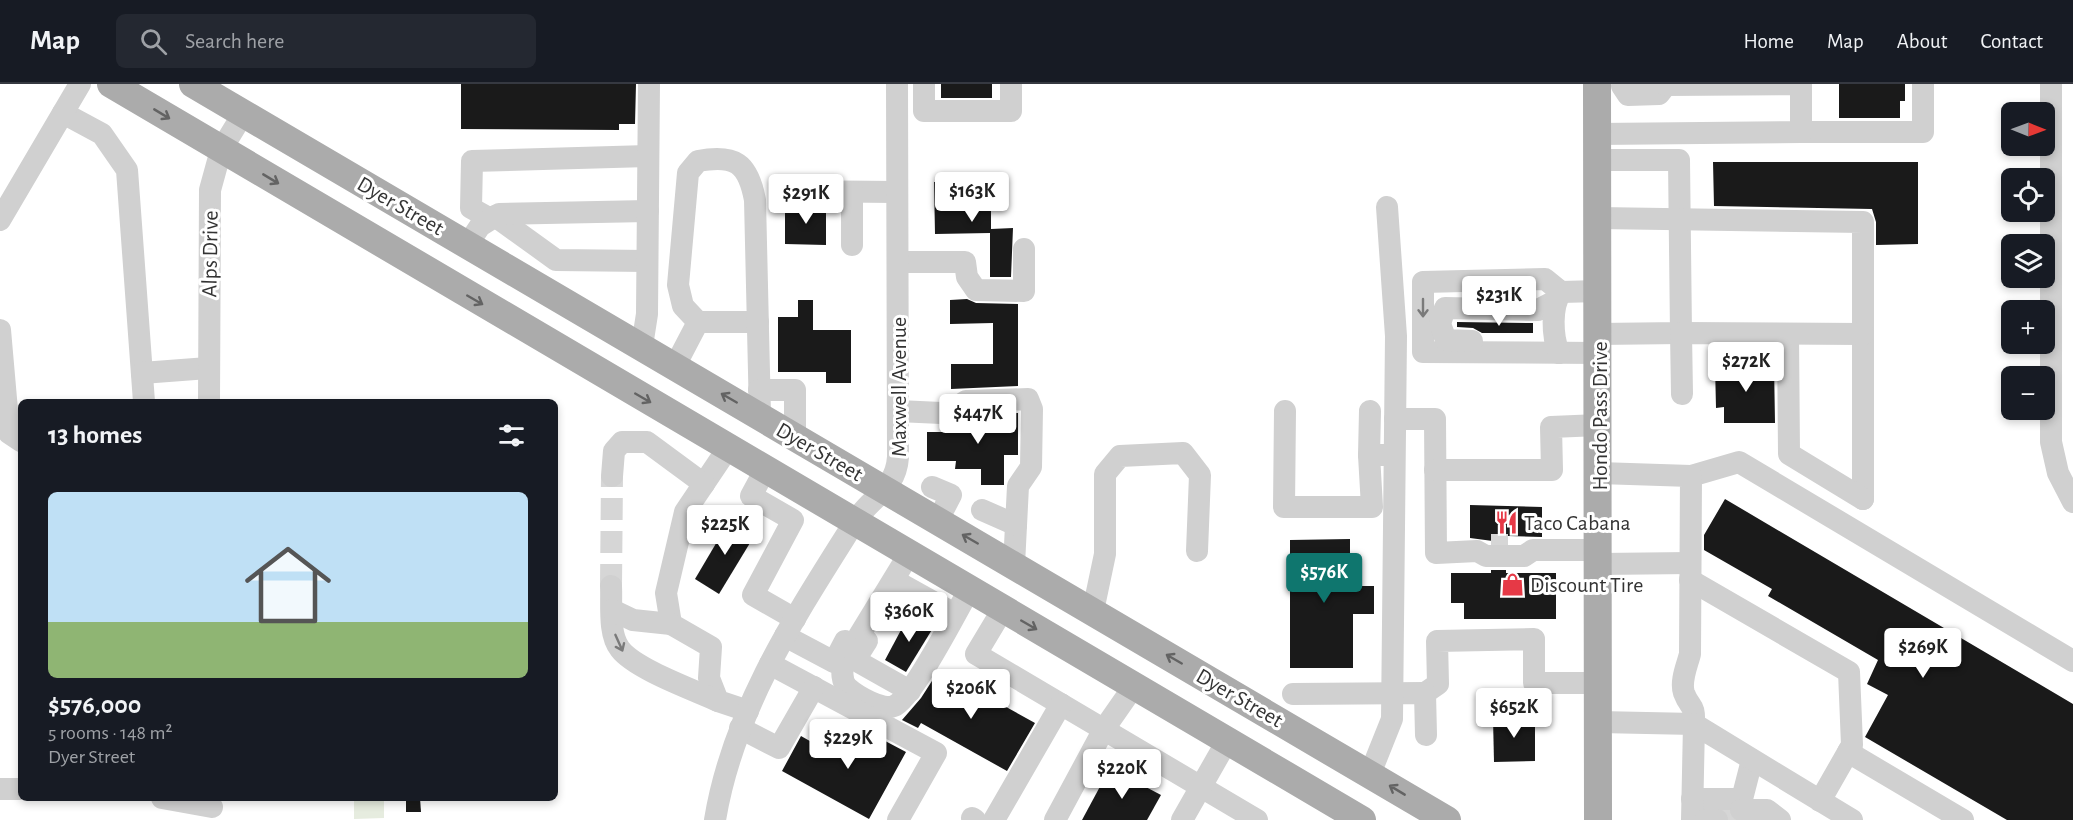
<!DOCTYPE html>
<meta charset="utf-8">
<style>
:root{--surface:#171b24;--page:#242831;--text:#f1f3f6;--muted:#9ea1a6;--line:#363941;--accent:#0f766e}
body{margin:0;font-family:"Alegreya Sans",sans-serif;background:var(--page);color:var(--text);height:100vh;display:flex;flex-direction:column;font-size:22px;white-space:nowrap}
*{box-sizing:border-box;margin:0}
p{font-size:20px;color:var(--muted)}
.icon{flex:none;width:33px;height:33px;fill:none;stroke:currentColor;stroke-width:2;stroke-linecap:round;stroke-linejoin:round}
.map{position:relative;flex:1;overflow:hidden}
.drawer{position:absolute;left:18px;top:315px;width:540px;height:402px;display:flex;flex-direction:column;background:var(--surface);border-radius:9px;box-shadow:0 3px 9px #0003}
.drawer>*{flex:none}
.needle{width:39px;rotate:91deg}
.fabs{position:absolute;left:2001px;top:18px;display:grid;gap:12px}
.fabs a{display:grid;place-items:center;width:54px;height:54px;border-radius:9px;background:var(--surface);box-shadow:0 3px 9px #0003;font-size:30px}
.price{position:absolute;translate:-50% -51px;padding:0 14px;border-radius:6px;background:#fff;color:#222;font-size:20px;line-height:39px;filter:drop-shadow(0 2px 3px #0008)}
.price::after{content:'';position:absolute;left:50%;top:36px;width:18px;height:14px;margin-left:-9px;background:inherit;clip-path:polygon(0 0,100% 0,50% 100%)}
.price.selected{background:var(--accent);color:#fff}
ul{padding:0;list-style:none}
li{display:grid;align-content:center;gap:12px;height:318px;padding:0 30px}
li+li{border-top:2px solid var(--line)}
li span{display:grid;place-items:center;height:186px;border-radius:9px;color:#555}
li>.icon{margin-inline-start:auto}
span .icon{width:108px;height:108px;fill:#fffc;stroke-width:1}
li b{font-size:26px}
h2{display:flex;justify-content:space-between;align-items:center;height:72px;padding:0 30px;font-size:26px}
header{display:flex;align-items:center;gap:36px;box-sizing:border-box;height:84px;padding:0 30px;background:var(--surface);border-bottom:2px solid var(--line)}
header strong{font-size:28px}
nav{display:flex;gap:33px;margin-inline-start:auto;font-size:21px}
.search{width:420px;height:54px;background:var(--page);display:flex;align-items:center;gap:15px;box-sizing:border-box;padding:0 21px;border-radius:9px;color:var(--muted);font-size:22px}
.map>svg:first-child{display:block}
</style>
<header>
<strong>Map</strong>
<div class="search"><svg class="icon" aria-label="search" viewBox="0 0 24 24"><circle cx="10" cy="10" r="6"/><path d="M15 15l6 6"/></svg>Search here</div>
<nav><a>Home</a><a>Map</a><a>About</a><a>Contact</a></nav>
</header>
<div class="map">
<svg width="2073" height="736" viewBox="0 0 2073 736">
<rect width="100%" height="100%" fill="#fff"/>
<!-- green -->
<path fill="#e6ecdf" d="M354,714H384V734L354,735Z"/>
<!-- building -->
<g fill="#1a1a1a">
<path d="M461,0H636L635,40H619V46L461,45Z"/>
<rect x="941" y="0" width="51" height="14"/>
<path d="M1839,0H1905V17H1900V34H1839Z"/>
<path d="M1713,78H1918V160L1876,161V138L1872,125L1714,122Z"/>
<path d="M934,98H975L976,125H991V145L1013,144L1011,193H990V149L935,150Z"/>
<path d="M785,121H826V161L785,160Z"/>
<path d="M967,215L976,219L1018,220V302L951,305V280H993V239L950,240V216Z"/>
<path d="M798,216H813V246H851V299H826V288H778V233H798Z"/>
<path d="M1457,238L1533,239V249H1482L1473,244L1457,243Z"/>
<path d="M1774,280L1775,339H1724V323L1716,324L1715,281Z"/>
<path d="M1018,329V371H1004V401H981V385H955L956,377H927V348H958V338L970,330Z"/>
<path d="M1725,415L2073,620V736H2007L1865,653L1888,611L1867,600L1878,576L1768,512L1772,505L1704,466V451Z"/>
<path d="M1470,421L1542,423V453L1508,452V459L1470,454Z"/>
<path d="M731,434L756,449L719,510L695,495Z"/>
<path d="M1350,455V502H1374V530H1353V584H1290V456Z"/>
<path d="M1491,486H1506V489H1556V535H1464V519H1451V489H1491Z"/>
<path d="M909,531L933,544L906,588L885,576Z"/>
<path d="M939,586L1035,639L1007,687L921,639L918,644L902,636L921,614Z"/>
<path d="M1535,633V677L1494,678L1493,634Z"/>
<path d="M855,641L906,668L869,735L782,687L801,652L838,673Z"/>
<path d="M1110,684L1161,711L1147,736H1082Z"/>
<path d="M406,714H420L421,728H406Z"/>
</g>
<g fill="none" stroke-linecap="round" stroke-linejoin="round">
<!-- minor-tunnel -->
<g stroke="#d6d6d6" stroke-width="22" stroke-dasharray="22 11" stroke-linecap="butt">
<path d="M1491,461H1508"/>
<path d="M611,502L612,392"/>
<path d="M1717,736H1743"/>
</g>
<!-- minor -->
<g stroke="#d0d0d0" stroke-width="22">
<path d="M924,0V27H1011V0"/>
<path d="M2051,0V358L2058,389L2073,418"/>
<path d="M1622,2L1628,11L1659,10L1666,1"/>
<path d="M63,29L102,50L127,86L144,318"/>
<path d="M1801,48H1923V0"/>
<path d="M1597,50L1801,48V0L1666,1"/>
<path d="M1598,76H1679L1681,249L1598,250"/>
<path d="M782,107L897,108"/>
<path d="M852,108V161"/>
<path d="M495,132L556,176L647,177"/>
<path d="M489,134L471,124L472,77L648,72"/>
<path d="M1598,134L1863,138V415"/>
<path d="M0,136L80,0"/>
<path d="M468,160L480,142L499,130L648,127"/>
<path d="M898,178H965L967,193L976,206L1024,207V165"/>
<path d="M1599,207L1561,208L1545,195L1423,198V268L1599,269"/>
<path d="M698,238H758"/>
<path d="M0,246L9,349L21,357"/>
<path d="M1788,250L1789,370L1863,415"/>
<path d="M1472,257L1446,256L1440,240L1445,224L1538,226L1555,217"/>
<path d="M642,262L647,230L649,0"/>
<path d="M1559,269C1552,252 1551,223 1561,208"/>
<path d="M675,282L698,238L683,222L678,201L688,89L698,77C735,70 748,79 755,116L760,331"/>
<path d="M142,289L208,284"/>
<path d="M759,306H795V352"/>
<path d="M1682,310L1681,249L1863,250"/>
<path d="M209,318L210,106L221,66L243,30"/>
<path d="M898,327L941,329L949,328L966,317L1028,315L1032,325L1031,383L1018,402L1014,481"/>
<path d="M1285,327L1284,423H1372L1369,371"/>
<path d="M1370,327L1369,371H1385"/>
<path d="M1395,335H1435L1436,469L1477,467L1486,472H1524L1533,466H1600"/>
<path d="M728,364L685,428L666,509L671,540L711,563L709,594L718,617L748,627"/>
<path d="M765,386L751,412L793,436L753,511L795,535"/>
<path d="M1435,386H1552L1551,343L1599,341"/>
<path d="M612,392L614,367L622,358H647L704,400"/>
<path d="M1691,392L1739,378L2073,577"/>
<path d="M932,403L951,411L938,436"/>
<path d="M982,426L1016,441"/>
<path d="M909,470L843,578C842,587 841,598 848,604C857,612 883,627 894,622C912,615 957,527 969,506"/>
<path d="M1600,480L1690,479"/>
<path d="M1690,496L1849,588L1852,661L1820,717"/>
<path d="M901,500L955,530"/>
<path d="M611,502C612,520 608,550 620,565C635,585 694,606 718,617"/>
<path d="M1003,525L976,570L1257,736"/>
<path d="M612,526L633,536L671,540"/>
<path d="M1093,527L1105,470V390L1120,372L1183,369L1200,391L1197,467"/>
<path d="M785,552L834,578L845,557"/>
<path d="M867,557L855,576L910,607"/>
<path d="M770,580L936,669L898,736"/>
<path d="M1425,609L1438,600L1437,557L1534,555V599H1599"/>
<path d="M1293,610L1425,609L1426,651"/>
<path d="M1599,638L1694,640C1695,619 1690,625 1684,609C1680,597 1687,582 1690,570L1691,392L1599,389"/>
<path d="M740,644L779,664L814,603"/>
<path d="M1848,668L1963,736"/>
<path d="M1370,690L1392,635L1396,252L1387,123"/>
<path d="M0,705H21"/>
<path d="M162,714L212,723"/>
<path d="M1692,715H1742L1752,676"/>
<path d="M1741,726H1767L1780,736"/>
<path d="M972,734L975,736"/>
<path d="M715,736C733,626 796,531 854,439C870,413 896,406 898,373L897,0"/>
<path d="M994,736L1061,620"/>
<path d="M1055,736L1104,645L1134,602"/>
<path d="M1182,736L1227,657"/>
<path d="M1692,736L1694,640L1852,736"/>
<path d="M1706,736H1717"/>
</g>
<!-- major -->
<g stroke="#ababab" stroke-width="28">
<path d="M111,0L1362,736"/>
<path d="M193,0L1447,736"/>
<path d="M1597,0L1598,736"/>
</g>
</g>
<!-- one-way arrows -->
<defs><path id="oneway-shaft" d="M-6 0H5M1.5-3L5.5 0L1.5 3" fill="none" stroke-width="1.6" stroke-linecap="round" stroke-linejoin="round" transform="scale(1.5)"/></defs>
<g stroke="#636363">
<use href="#oneway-shaft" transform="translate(162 30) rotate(31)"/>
<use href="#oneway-shaft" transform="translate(271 95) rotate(31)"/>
<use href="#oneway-shaft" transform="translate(475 216) rotate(30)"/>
<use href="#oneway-shaft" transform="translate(643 314) rotate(30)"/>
<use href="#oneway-shaft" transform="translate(729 314) rotate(-150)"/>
<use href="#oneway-shaft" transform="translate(970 455) rotate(-150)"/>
<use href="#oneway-shaft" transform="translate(1029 541) rotate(30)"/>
<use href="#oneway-shaft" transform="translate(1174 575) rotate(-150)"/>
<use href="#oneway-shaft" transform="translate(1397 706) rotate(-149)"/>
</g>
<g stroke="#7a7a7a">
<use href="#oneway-shaft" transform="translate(1423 224) rotate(90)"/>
<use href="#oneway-shaft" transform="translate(619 559) rotate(66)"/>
</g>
<!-- icons -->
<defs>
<symbol id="restaurant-bare" viewBox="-9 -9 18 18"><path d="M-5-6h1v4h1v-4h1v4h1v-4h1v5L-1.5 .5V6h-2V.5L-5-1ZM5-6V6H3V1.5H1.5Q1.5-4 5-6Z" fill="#e63946" stroke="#fff" stroke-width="2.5" paint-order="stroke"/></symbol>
<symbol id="shop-bare" viewBox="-9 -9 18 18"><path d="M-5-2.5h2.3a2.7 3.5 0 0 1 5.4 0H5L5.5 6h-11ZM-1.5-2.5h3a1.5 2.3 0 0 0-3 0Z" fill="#e63946" stroke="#fff" stroke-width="2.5" paint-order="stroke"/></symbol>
</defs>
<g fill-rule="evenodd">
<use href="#restaurant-bare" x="1490" y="422" width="33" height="33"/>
<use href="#shop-bare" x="1496" y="484" width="33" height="33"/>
</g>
<g text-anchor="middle" stroke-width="6" stroke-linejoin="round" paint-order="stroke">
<!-- street labels -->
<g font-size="22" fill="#333" stroke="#fff">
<text transform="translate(401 121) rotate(30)" y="8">Dyer Street</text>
<text transform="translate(209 170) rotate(-89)" y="8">Alps Drive</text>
<text transform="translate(898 303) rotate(-90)" y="8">Maxwell Avenue</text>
<text transform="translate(1599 332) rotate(-90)" y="8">Hondo Pass Drive</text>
<text transform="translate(820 367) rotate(30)" y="8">Dyer Street</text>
<text transform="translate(1240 613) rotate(30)" y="8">Dyer Street</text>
</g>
<!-- poi labels -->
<g font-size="22" fill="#333" stroke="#fff" text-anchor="start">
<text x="1524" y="446">Taco Cabana</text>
<text x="1530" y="508">Discount Tire</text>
</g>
</g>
</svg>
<div class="fabs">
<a><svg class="needle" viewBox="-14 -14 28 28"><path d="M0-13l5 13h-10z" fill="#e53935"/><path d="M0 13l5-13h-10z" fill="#9ea1a6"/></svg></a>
<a><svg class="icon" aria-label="locate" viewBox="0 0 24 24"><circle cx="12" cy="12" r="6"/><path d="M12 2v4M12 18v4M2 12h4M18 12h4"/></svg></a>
<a><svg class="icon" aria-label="layers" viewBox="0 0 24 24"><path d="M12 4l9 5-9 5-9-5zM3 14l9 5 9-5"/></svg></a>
<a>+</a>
<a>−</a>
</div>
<b class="price" style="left:972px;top:139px">$163K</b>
<b class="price" style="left:806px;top:141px">$291K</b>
<b class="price" style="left:1499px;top:243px">$231K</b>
<b class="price" style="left:1746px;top:309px">$272K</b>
<b class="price" style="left:978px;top:361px">$447K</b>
<b class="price" style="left:725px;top:472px">$225K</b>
<b class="price selected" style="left:1324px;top:520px">$576K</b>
<b class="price" style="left:909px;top:559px">$360K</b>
<b class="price" style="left:1923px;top:595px">$269K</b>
<b class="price" style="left:971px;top:636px">$206K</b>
<b class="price" style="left:1514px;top:655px">$652K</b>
<b class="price" style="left:848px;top:686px">$229K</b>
<b class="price" style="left:1122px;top:716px">$220K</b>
<section class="drawer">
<h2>13 homes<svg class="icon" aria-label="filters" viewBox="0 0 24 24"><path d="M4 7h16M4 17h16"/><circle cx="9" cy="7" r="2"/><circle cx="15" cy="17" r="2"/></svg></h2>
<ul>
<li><span style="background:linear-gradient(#bfe0f5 70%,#8fb573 0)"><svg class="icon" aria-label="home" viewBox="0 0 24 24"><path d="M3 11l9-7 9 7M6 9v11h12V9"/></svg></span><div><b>$576,000</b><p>5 rooms · 148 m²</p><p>Dyer Street</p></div></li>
</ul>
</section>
</div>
